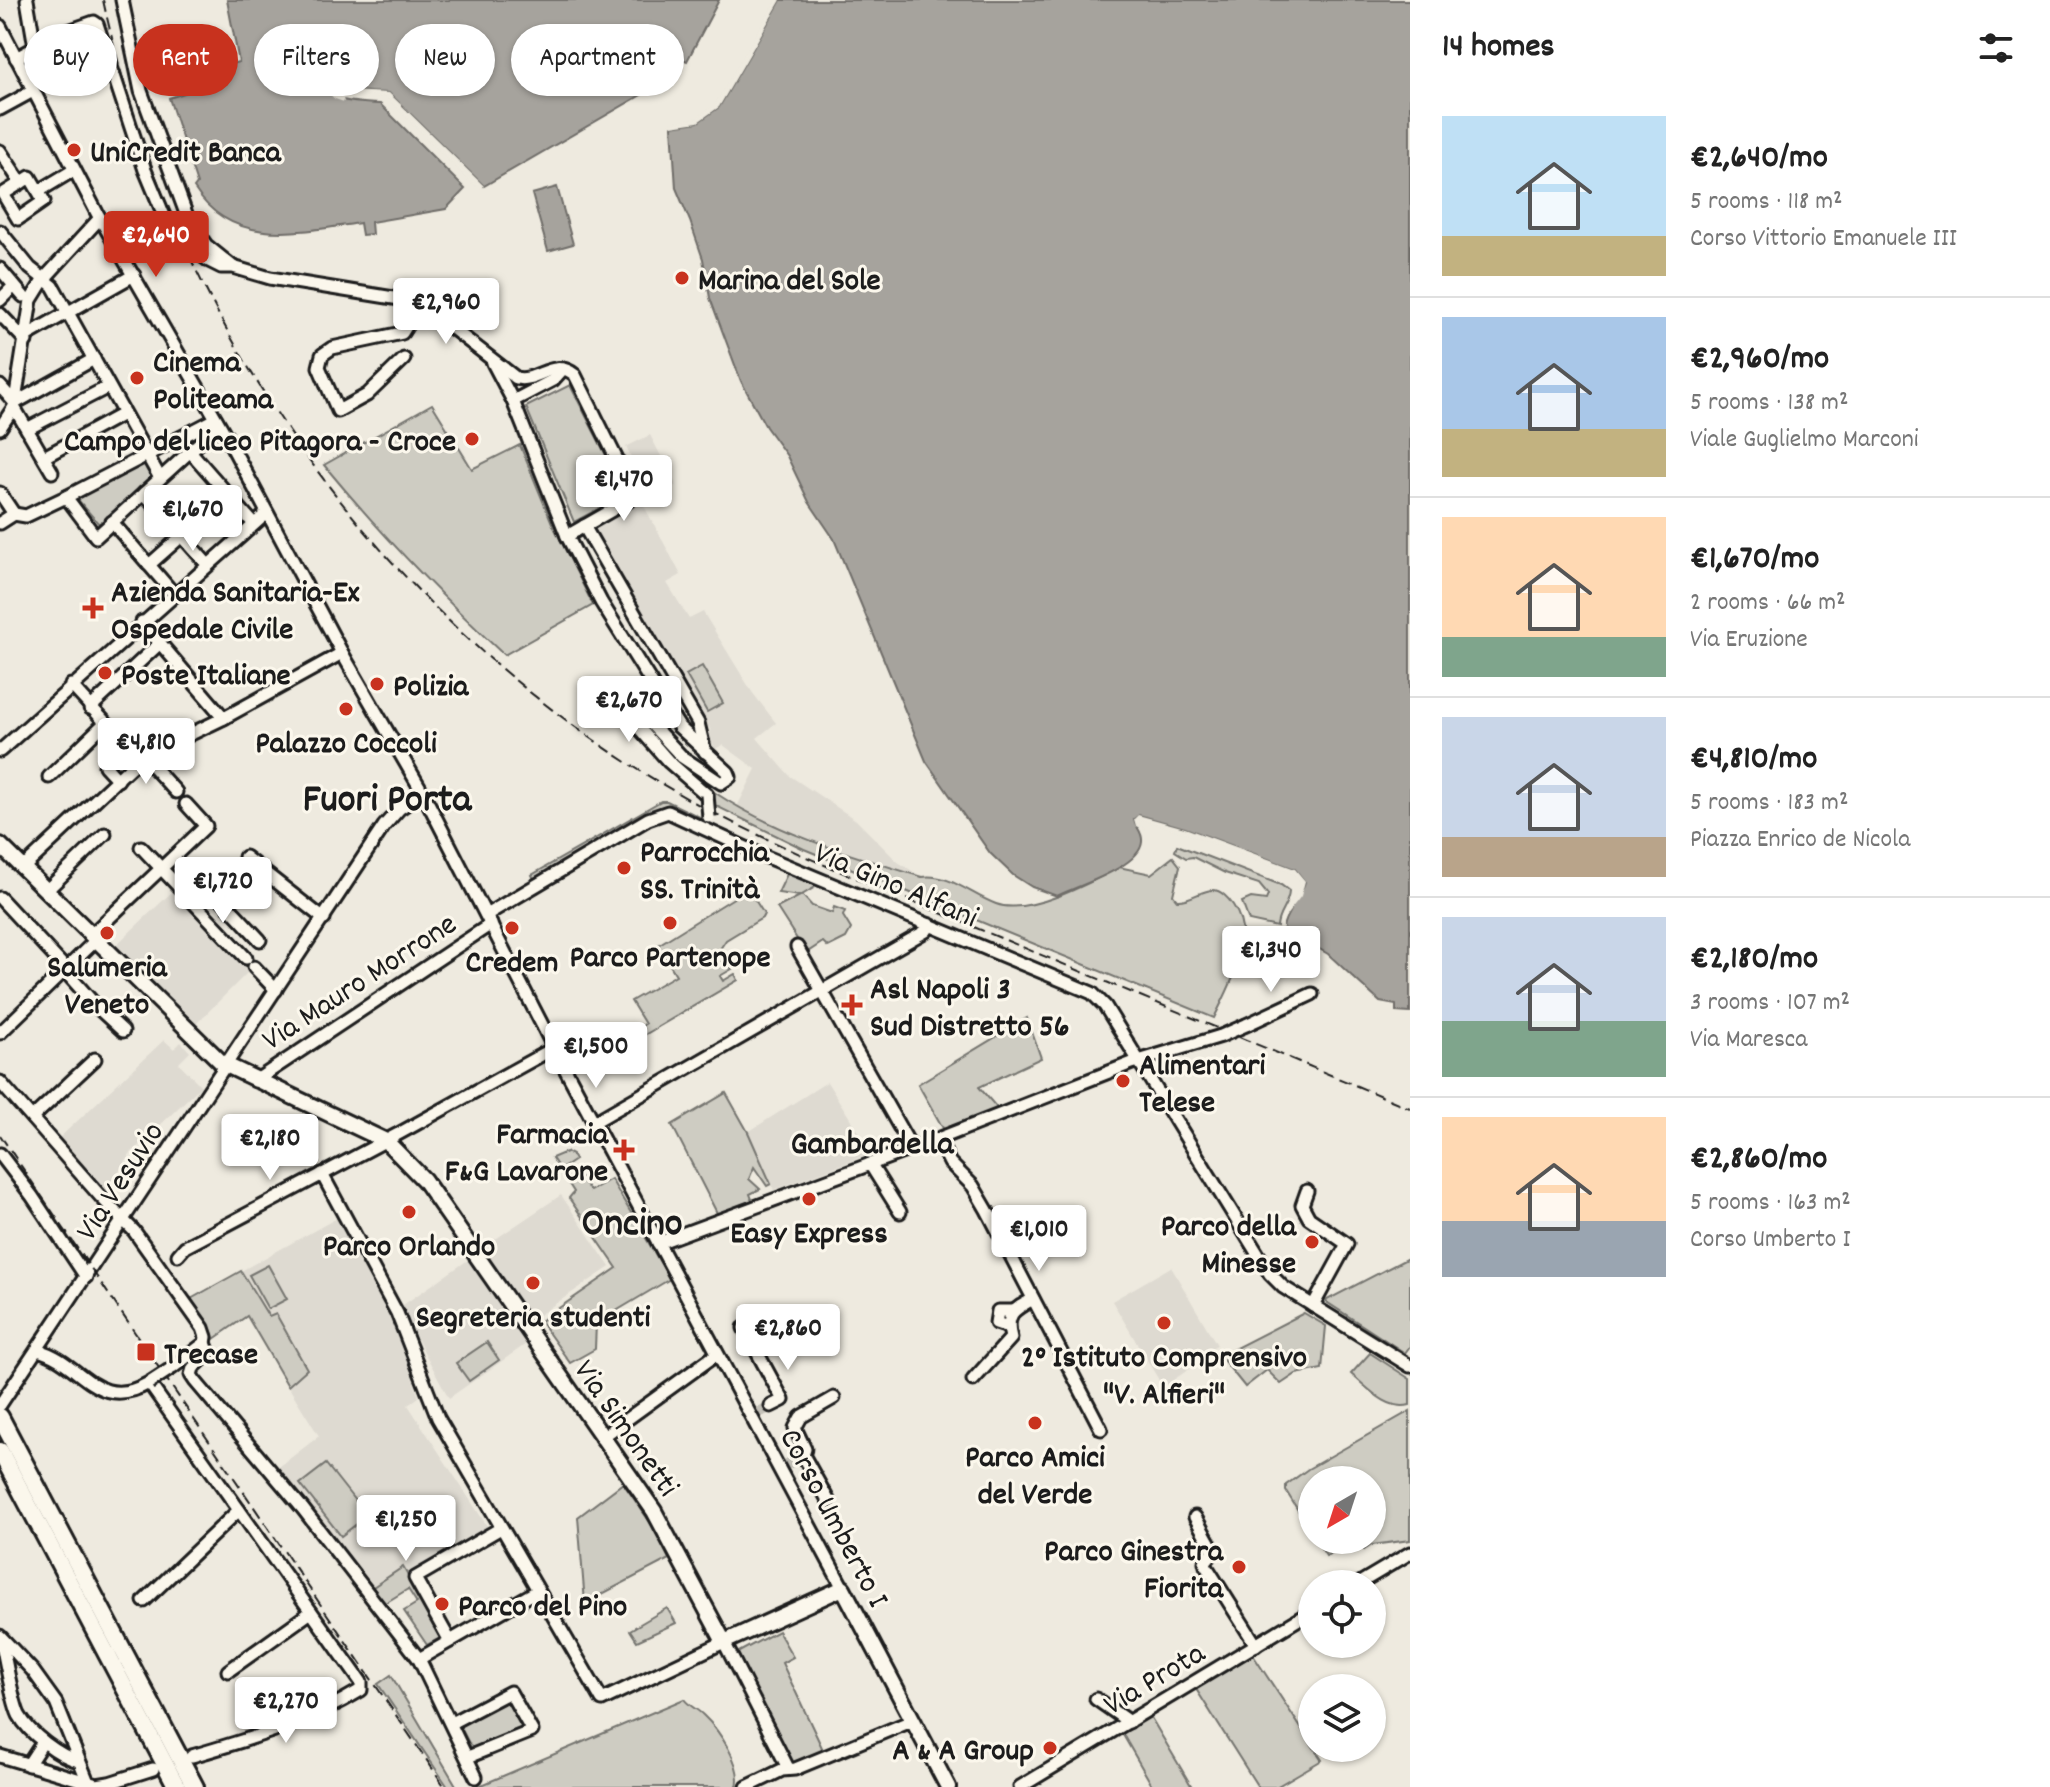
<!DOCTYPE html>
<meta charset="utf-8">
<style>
:root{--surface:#fff;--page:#f6f6f6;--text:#222;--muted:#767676;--line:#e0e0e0;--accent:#c8321e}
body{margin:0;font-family:Dekko,sans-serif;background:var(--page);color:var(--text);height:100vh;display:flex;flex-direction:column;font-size:30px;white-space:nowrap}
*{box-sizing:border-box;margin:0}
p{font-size:26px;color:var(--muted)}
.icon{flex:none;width:44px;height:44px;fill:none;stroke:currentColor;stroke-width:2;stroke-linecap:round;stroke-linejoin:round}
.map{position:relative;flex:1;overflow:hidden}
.sheet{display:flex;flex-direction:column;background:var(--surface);width:640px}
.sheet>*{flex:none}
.guide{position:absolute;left:24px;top:24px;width:760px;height:72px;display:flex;gap:16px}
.needle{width:52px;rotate:219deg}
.buttons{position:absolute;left:1298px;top:1466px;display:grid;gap:16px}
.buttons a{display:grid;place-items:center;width:88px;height:88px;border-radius:50%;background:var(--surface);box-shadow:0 2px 6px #0004;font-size:40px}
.price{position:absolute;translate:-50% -68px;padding:0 18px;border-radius:8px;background:#fff;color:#222;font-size:26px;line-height:52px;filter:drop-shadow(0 2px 4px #0008)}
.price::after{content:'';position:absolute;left:50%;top:48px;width:24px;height:18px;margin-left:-12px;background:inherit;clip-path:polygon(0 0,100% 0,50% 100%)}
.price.current{background:var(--accent);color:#fff}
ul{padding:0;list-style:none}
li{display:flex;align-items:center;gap:24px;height:200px;padding:0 32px}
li+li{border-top:2px solid var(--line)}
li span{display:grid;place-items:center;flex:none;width:224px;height:160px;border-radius:0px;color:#555}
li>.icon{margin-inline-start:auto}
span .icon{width:96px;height:96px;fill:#fffc;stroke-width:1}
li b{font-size:34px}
h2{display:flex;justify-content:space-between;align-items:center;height:96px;padding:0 32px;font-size:34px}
.chip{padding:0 28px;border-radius:36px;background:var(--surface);box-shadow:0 2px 6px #0004;font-size:28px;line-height:72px}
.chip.current{background:var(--accent);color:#fff}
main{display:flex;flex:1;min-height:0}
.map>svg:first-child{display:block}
</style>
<main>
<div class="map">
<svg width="1410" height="1787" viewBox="0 0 1410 1787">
<rect width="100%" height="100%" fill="#eeeadf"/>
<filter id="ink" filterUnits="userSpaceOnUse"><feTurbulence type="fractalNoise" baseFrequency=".0125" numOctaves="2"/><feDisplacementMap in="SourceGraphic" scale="16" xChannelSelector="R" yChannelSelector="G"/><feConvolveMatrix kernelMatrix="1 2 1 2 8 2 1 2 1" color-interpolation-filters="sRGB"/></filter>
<g filter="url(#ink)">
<!-- built -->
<g fill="#dedad1">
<path d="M650,435L676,485L643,504L681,575L667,583L689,619L703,612L752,692L776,723L757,738L790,776L856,820L898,862L922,877L798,837L737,807L756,769L723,745L715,749L707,736L711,731L593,529L650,495L626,447Z"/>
<path d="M173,891L250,970L195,1025L114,947Z"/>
<path d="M164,1040L174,1049L181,1042L190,1052L179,1063L201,1086L130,1154L104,1196L56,1141Z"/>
<path d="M827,1082L872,1153L774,1190L748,1132Z"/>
<path d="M561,1195L610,1267L524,1325L475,1253Z"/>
<path d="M339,1217L391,1313L419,1397L408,1405L489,1529L408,1575L403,1568L370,1589L275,1470L319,1436L288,1386L307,1369L275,1315L269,1317L241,1271Z"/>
<path d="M468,1260L526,1344L449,1398L400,1307Z"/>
<path d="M1171,1267L1217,1345L1203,1352L1201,1361L1163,1387L1112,1301Z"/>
</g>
<!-- green -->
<g fill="#ceccc2" stroke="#75746f" stroke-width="2">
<path d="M570,385L626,494L574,522L526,407Z"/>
<path d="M432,404L472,469L520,445L552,523L593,605L504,655C440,595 380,533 324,465Z"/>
<path d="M143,464L150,470L153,479L105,522L98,523L79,501L80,495Z"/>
<path d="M702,666L723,703L707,712L686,675Z"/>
<path d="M714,792C777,834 850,855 922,877C949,873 971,895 996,904C1028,916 1091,883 1119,867L1151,874L1173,857L1180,866L1173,895L1177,900C1190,901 1201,890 1213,890C1221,890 1229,899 1233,905C1257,940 1230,985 1214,1018L804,849L714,805Z"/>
<path d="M661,801H667L708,821L706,830L668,812L537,885L532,875Z"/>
<path d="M1177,845L1281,885L1289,891C1289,905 1277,913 1277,927L1249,921L1242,902L1251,898L1266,900L1268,895L1259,884L1225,873L1193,857L1186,858L1175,851Z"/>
<path d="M787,874L817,886L802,895L812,906L832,913L834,907L845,911L843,916L851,929L846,938L828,947L823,942L806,953L777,908L800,896L778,893Z"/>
<path d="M748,889L764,914L762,918L726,940L720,949L722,953L710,960L714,966L726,959L732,969L720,976L723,981L735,974L738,980L641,1037L636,1029L645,1024L631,1001L676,975L658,945Z"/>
<path d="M1027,1018L1041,1058L979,1087L998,1109L944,1130L918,1084Z"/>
<path d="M726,1093L748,1132L771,1184L767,1186L754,1167L749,1179L760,1189L750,1194L753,1202L718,1215L672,1125Z"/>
<path d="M566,1152L572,1155L575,1160L563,1168L569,1180L581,1178L590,1191L611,1179L670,1279L596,1323L595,1349L570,1363L540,1321L617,1268L569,1198L574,1192L552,1158Z"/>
<path d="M1410,1257V1346L1405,1353L1325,1301Z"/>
<path d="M268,1265L287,1299L268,1309L249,1275Z"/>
<path d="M241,1271L269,1317L276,1314L307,1369L288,1386L247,1316L214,1339L212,1332L189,1300Z"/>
<path d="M1304,1313L1326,1326L1322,1369L1296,1374L1281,1384L1267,1370L1245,1387L1220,1356Z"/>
<path d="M487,1342L499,1360L469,1381L456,1363Z"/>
<path d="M1370,1353L1410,1379V1405C1387,1411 1368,1388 1351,1374Z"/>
<path d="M1410,1411V1540L1372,1545L1364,1550C1349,1540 1341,1548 1326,1556L1316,1540H1372V1480H1312V1533L1286,1491V1485L1308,1469Z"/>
<path d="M326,1464L367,1516L341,1536L300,1484Z"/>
<path d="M623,1483L654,1528L669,1559L585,1603L578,1517Z"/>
<path d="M403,1567L442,1637L427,1645L404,1611L417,1603L408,1589L382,1605L370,1589Z"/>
<path d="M667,1608L676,1623L637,1641L630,1630Z"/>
<path d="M778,1631L793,1657L782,1663L825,1754L796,1764L792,1762L737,1653Z"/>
<path d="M1253,1655L1322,1760L1276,1787H1258L1196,1689Z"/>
<path d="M391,1675L457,1787H448L378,1684Z"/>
<path d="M684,1699C689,1706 697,1709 703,1715C719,1730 743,1765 737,1787H477Z"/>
<path d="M509,1700L525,1728L472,1749L460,1726Z"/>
<path d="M1150,1716L1192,1787H1153L1122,1733Z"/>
</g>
<!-- water -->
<g fill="#a6a39d" stroke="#6f6d69" stroke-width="2">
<path d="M227,0H719L687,61L680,58L669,70L672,77L484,186L389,93C346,91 344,91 309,66L302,71C337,100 334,102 380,104L465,189L446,209L371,222L372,234L362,235L360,223C300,232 232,248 194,188L197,184L169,98L219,82L218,80L203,84L199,75L216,70V67L239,62Z"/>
<path d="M781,0H1410V1013L1396,1012V1005L1380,1002L1328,954L1283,928C1284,914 1300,899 1305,882L1295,869L1185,828L1139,815L1134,819C1136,829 1143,831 1142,842C1140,867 1077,886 1057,896L1032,887L1013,875L990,853L926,761L834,539L809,502L787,456L766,427L741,381L710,298L703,259L690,221L676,188L672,126L698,122L719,107Z"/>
<path d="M557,187L573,244L548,251L532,194Z"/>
</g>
<!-- pier -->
<g fill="#eeeadf">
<path d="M777,0H781L719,107L698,122L672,126L670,123L697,118L716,104Z"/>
<path d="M309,65L334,84L347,91L389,93L484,186L480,188L468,179L387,97L346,94L307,70L337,96L343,98L344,102L335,99L302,71L304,66Z"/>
<path d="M1138,815L1185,828L1295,869L1305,881L1301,896L1283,920V928L1279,927L1280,919L1297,894L1301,882L1293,873L1184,832L1140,819L1139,824L1145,831L1136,826L1134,819Z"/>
</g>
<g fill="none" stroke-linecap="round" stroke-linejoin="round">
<!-- minor-tunnel -->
<g stroke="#c4c1b8" stroke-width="11" stroke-dasharray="11 5.5" stroke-linecap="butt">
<path d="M758,1413L771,1406"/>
<path d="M786,1465L799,1458"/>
</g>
<defs>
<g id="minor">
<path d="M27,0L35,47"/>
<path d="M122,0L141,91L188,219L206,245L232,266"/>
<path d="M0,26L97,213L229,441L342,653L423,793L554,1048L843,1588"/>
<path d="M16,58L60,34L94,22L97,24L145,170L165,218L184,242L209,261L221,267H233L270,278L406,300L443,321L516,378C537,383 553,357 575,375L633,492L628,501L567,536"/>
<path d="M0,109L33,91"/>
<path d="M0,151L21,183"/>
<path d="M30,177L44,201L18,219L3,194Z"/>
<path d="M39,191L74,170"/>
<path d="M0,231L30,268L53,286L160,478"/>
<path d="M0,269L23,296"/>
<path d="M0,300L14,286"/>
<path d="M0,314L26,341"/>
<path d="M26,336L134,275"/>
<path d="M404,359L367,395L338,411L319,367L322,355L332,348L402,333L419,306"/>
<path d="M493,363L513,401L567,536L601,602L679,727L728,772L730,777L721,783L682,757L640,712L632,715V720L668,761L707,795"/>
<path d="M0,386L15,403L94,359"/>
<path d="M513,401L553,380L563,369"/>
<path d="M14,407L52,472"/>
<path d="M216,419L66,497L96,537L219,425"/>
<path d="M0,428L14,407L31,300L44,279L100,218"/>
<path d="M27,429L108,387"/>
<path d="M189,450L253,523"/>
<path d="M44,457L123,414"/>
<path d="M0,493L14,514"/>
<path d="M144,493L207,564"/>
<path d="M14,514L26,516L66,497"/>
<path d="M112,522L174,594"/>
<path d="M0,523L14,514"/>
<path d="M584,526L698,723L705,752"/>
<path d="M149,565L228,495"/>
<path d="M142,622L224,718"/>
<path d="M71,685L139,759"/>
<path d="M90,708L160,643"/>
<path d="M0,751L267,513"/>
<path d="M144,757L176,792"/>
<path d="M49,777L105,723"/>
<path d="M118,780L105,766L126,745"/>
<path d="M141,847L246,958"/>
<path d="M245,857L324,919"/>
<path d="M23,868L139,759L224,718L342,653"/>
<path d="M46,891L105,834"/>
<path d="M186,894L202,878L260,940"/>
<path d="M0,898L66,969"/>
<path d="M486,915L648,819L668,812L757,853L1092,993L1105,1006L1270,1274L1283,1287L1410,1366"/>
<path d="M90,936L206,826L186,804"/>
<path d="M797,947L912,1149"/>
<path d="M254,967L276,990"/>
<path d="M65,971L97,1007L123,1031"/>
<path d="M1246,1025L1312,994"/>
<path d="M0,1033L95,941"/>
<path d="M255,1081L491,924"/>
<path d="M0,1082L101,1197L134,1231L203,1328L206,1337L205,1343L172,1368"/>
<path d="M32,1118L95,1059"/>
<path d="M594,1122L926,931L930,925"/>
<path d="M938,1139L950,1163L973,1186L987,1210L1101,1429"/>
<path d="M0,1154L32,1196L86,1277"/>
<path d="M870,1164L900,1212"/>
<path d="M322,1174L397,1313L438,1418L602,1700L724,1642L788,1768"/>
<path d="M1307,1191L1302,1205L1309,1218L1347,1244L1313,1306"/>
<path d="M658,1243L938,1139L1132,1063L1221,1036"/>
<path d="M178,1255L185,1247L400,1133L554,1048"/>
<path d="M1008,1327L996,1323L998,1311H1014"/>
<path d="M744,1328L783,1400L771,1406"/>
<path d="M205,1343L209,1353L193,1368L191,1375L195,1381L303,1509L419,1659L476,1777"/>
<path d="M37,1350C82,1361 95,1413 149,1383L361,1682V1690C309,1722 250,1739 192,1756"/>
<path d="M973,1380L1011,1338C1005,1314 1013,1310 1033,1299"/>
<path d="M0,1405L384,826L399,809L423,793"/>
<path d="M601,1438L717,1354"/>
<path d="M828,1500L803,1455L805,1449L795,1428L801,1417L834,1398"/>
<path d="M1195,1517L1214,1551L1205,1562L1206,1566L1256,1645"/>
<path d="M1358,1584L1410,1553"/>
<path d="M144,1601L239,1510"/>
<path d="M0,1636L33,1671L56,1703L90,1787"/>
<path d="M1,1639C5,1657 12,1700 19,1715C29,1733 60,1757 79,1761"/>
<path d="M450,1641L415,1578L501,1528"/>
<path d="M419,1659L537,1591"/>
<path d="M228,1671L311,1612"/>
<path d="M1096,1699L1129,1722"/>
<path d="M451,1723L510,1692L532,1731L468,1757"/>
<path d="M0,1756L97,1785L109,1783L153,1769"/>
<path d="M28,1765L43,1742"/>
<path d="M747,1787L782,1770L795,1769L914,1720"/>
<path d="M1020,1787L1312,1611"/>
</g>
<path id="major" d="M0,845L222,1063L386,1141L424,1180L654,1511L724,1642L843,1588L948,1787"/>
<g id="highway">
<path d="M0,1417L195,1787"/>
<path d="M0,1451L177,1787"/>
</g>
</defs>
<!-- minor casing -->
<use href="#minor" stroke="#1c1c1c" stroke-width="17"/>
<!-- major casing -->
<use href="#major" stroke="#1c1c1c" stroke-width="20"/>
<!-- highway casing -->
<use href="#highway" stroke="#1c1c1c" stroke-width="22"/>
<!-- minor -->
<use href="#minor" stroke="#fbf7ec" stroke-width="11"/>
<!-- major -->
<use href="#major" stroke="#fbf7ec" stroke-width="14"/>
<!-- highway -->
<use href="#highway" stroke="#fbf7ec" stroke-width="16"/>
<!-- rail -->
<g stroke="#1c1c1c" stroke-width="2" stroke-dasharray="12 6" stroke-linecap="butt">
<path d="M103,0C171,311 360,590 628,763C691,804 758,836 827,866L1410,1108"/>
<path d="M0,1135L445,1787"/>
</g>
<defs>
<g id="minor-bridge">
<path d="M707,795L709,817"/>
<path d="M1221,1036L1246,1025"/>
<path d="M149,1383L172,1368"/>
</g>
</defs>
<!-- minor-bridge casing -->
<use href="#minor-bridge" stroke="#1c1c1c" stroke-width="17" stroke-linecap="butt"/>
<!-- minor-bridge -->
<use href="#minor-bridge" stroke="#fbf7ec" stroke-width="11"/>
</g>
</g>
<!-- markers -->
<g fill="#c8321e" stroke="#fbf7ec" stroke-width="3">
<circle cx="74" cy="150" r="8"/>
<circle cx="682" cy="278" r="8"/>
<circle cx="137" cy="378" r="8"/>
<circle cx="472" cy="439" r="8"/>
<path d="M89 596h8v8h8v8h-8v8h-8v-8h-8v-8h8z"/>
<circle cx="105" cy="673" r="8"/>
<circle cx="377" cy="684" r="8"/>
<circle cx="346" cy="709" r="8"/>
<circle cx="624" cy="868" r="8"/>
<circle cx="670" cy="923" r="8"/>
<circle cx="512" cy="928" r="8"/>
<circle cx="107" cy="933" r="8"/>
<path d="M848 993h8v8h8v8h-8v8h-8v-8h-8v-8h8z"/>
<circle cx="1123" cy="1081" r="8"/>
<path d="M620 1138h8v8h8v8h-8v8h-8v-8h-8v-8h8z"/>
<circle cx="809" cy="1199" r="8"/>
<circle cx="409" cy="1212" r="8"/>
<circle cx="1312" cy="1242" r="8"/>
<circle cx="533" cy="1283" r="8"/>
<circle cx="1164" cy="1323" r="8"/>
<rect x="136" y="1342" width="20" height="20" rx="4"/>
<circle cx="1035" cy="1423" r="8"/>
<circle cx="1239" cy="1567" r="8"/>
<circle cx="442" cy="1604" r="8"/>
<circle cx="1050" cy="1748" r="8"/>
</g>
<g text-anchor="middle" stroke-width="6" stroke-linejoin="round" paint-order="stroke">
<!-- poi labels -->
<g font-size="32" font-weight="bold" fill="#1c1c1c" stroke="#fbf7ec" text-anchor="start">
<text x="90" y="161">UniCredit Banca</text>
<text x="698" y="289">Marina del Sole</text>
<text x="153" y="371">Cinema<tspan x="153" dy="37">Politeama</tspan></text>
<text x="456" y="450" text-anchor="end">Campo del liceo Pitagora - Croce</text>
<text x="111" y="601">Azienda Sanitaria-Ex<tspan x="111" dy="37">Ospedale Civile</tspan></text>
<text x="121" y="684">Poste Italiane</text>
<text x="393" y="695">Polizia</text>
<text x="346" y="752" text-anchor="middle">Palazzo Coccoli</text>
<text x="640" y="861">Parrocchia<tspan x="640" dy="37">SS. Trinità</tspan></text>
<text x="670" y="966" text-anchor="middle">Parco Partenope</text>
<text x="512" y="971" text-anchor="middle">Credem</text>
<text x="107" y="976" text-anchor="middle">Salumeria<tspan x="107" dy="37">Veneto</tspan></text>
<text x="870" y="998">Asl Napoli 3<tspan x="870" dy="37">Sud Distretto 56</tspan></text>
<text x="1139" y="1074">Alimentari<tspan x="1139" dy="37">Telese</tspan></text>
<text x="608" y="1143" text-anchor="end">Farmacia<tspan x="608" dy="37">F&amp;G Lavarone</tspan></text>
<text x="1296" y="1235" text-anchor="end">Parco della<tspan x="1296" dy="37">Minesse</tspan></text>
<text x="809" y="1242" text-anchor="middle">Easy Express</text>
<text x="409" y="1255" text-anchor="middle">Parco Orlando</text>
<text x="533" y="1326" text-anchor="middle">Segreteria studenti</text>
<text x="164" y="1363">Trecase</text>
<text x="1164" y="1366" text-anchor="middle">2° Istituto Comprensivo<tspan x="1164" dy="37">"V. Alfieri"</tspan></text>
<text x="1035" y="1466" text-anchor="middle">Parco Amici<tspan x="1035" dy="37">del Verde</tspan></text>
<text x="1223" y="1560" text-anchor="end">Parco Ginestra<tspan x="1223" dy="37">Fiorita</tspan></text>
<text x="458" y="1615">Parco del Pino</text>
<text x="1034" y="1759" text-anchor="end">A &amp; A Group</text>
</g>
<!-- street labels -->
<g font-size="32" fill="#1c1c1c" stroke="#fbf7ec">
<text transform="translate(897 883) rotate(23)" y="11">Via Gino Alfani</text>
<text transform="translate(358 980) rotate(-33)" y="11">Via Mauro Morrone</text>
<text transform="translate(118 1180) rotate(-57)" y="11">Via Vesuvio</text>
<text transform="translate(628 1427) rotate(55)" y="11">Via Simonetti</text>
<text transform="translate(836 1517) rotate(62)" y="11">Corso Umberto I</text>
<text transform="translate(1153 1677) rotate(-31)" y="11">Via Prota</text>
</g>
<!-- neighbourhood labels -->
<g font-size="34" font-weight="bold" fill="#1c1c1c" stroke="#fbf7ec">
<text x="872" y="1153">Gambardella</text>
</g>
<!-- district labels -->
<g font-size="40" font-weight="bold" fill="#1c1c1c" stroke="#fbf7ec">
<text x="387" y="810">Fuori Porta</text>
<text x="632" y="1234">Oncino</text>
</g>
</g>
</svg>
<div class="buttons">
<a><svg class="needle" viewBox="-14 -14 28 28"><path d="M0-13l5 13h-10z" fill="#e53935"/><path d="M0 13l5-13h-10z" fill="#767676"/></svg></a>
<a><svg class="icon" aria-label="locate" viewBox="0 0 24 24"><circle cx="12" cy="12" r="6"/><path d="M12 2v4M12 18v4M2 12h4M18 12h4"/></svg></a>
<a><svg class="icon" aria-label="layers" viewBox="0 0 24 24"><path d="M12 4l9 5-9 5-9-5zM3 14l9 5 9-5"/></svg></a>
</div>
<b class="price current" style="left:156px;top:279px">€2,640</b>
<b class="price" style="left:446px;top:346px">€2,960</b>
<b class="price" style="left:624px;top:523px">€1,470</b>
<b class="price" style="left:193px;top:553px">€1,670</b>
<b class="price" style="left:629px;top:744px">€2,670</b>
<b class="price" style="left:146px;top:786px">€4,810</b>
<b class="price" style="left:223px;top:925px">€1,720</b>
<b class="price" style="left:1271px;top:994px">€1,340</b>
<b class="price" style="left:596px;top:1090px">€1,500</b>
<b class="price" style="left:270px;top:1182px">€2,180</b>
<b class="price" style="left:1039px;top:1273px">€1,010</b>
<b class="price" style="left:788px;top:1372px">€2,860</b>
<b class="price" style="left:406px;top:1563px">€1,250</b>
<b class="price" style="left:286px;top:1745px">€2,270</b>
<div class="guide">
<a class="chip">Buy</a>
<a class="chip current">Rent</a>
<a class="chip">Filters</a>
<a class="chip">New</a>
<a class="chip">Apartment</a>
</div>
</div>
<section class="sheet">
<h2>14 homes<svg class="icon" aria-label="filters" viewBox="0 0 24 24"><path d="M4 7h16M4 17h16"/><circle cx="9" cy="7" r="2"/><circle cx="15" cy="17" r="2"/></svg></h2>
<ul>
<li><span style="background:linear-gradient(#bfe0f5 75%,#c2b280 0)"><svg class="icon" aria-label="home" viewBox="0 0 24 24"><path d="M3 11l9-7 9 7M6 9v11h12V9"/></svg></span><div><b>€2,640/mo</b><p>5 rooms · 118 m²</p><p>Corso Vittorio Emanuele III</p></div></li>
<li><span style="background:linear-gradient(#a9c7e8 70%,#c2b280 0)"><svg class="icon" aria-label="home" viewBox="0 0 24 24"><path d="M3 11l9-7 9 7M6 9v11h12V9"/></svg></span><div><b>€2,960/mo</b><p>5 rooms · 138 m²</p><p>Viale Guglielmo Marconi</p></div></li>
<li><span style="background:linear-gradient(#ffd9b3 75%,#7fa58c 0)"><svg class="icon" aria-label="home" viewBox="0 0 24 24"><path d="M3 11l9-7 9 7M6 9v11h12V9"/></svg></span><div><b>€1,670/mo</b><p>2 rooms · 66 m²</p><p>Via Eruzione</p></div></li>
<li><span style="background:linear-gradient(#c9d6e8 75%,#b9a48a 0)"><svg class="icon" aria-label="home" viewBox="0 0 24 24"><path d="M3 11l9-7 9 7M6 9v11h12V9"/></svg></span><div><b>€4,810/mo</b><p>5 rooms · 183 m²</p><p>Piazza Enrico de Nicola</p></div></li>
<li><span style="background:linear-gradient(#c9d6e8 65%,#7fa58c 0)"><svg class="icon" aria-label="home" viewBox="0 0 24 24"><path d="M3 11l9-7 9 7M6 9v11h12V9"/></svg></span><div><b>€2,180/mo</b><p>3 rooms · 107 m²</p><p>Via Maresca</p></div></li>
<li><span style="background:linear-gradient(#ffd9b3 65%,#9aa5b1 0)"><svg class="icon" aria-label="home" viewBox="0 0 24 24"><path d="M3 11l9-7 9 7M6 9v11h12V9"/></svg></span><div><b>€2,860/mo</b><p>5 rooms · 163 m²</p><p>Corso Umberto I</p></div></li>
</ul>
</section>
</main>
